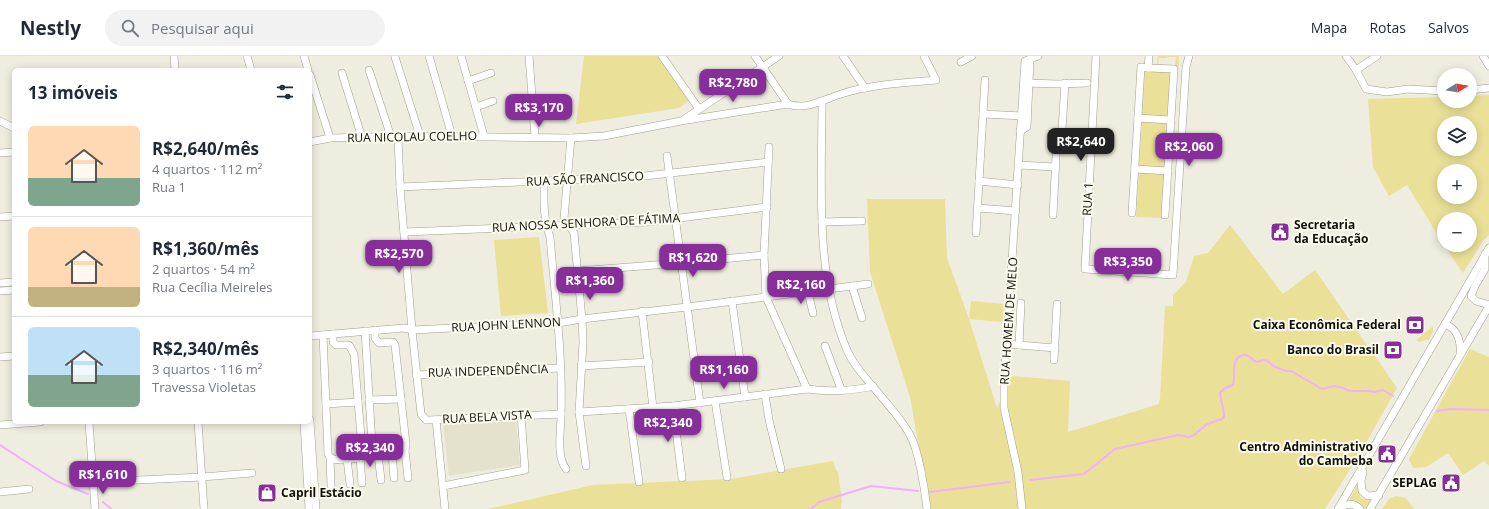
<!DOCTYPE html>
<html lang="pt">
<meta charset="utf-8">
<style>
:root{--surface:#fff;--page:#f2f2f3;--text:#1f2937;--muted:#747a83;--line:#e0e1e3;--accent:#872e9b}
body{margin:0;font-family:"Open Sans",sans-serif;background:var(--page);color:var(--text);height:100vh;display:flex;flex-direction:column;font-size:15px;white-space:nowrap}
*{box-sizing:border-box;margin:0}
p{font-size:13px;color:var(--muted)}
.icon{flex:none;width:22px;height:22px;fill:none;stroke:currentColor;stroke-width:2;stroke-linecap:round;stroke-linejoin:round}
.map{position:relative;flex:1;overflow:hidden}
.panel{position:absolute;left:12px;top:12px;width:300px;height:356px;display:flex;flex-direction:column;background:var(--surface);border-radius:6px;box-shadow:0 2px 10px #0003}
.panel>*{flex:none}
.needle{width:26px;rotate:79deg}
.tools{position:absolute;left:1437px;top:12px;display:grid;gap:8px}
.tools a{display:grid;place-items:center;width:40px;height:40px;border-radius:50%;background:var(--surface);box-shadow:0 2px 10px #0003;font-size:20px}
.price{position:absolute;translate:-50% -34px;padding:0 9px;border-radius:8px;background:var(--accent);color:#fff;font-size:13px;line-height:26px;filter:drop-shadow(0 1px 2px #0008)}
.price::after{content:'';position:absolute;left:50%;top:24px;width:12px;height:9px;margin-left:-6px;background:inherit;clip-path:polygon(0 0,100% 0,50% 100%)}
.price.current{background:#222;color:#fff}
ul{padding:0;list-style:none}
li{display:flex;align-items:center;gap:12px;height:100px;padding:0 16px}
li+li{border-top:1px solid var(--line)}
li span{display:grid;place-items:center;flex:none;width:112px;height:80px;border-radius:6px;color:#555}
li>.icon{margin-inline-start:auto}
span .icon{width:48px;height:48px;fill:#fffc;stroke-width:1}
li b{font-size:17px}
h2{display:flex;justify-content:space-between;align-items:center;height:48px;padding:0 16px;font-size:17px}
header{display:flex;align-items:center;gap:24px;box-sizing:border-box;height:56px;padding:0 20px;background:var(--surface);border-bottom:1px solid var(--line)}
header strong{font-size:19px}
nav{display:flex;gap:22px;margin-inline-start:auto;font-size:14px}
.search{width:280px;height:36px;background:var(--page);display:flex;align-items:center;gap:10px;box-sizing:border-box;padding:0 14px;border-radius:22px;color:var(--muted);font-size:15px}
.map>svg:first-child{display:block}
</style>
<header>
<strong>Nestly</strong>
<div class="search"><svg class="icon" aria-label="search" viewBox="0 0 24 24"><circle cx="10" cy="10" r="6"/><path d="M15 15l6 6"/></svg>Pesquisar aqui</div>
<nav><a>Mapa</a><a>Rotas</a><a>Salvos</a></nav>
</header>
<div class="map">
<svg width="1489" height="453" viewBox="0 0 1489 453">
<rect width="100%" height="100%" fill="#efeddf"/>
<!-- built -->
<path fill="#e4e1cc" d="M516,365L520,409L449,420L443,368Z"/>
<!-- green -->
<g fill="#eae098" fill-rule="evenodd">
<path d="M584,0H659L690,44L679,52L576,68Z"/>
<path d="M1158,0H1179V10H1175L1176,1H1167V2H1159L1158,9L1157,8Z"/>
<path d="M1145,14L1170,16L1168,61L1142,60Z"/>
<path d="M1489,39V179L1483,185L1463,217L1444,189H1470V163H1444V189L1407,129L1389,140L1373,111L1368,43L1444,41V45H1470V40ZM1444,67H1470V93H1444ZM1444,115H1470V141H1444Z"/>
<path d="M1142,66L1167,67L1165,112L1139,111Z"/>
<path d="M1139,116L1165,117L1162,162L1136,161Z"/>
<path d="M867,143H945L947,202L969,263L971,245L1004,248L1003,266L969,263L997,352L1012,320L1070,325L1068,376L1159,348L1160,342L1165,250H1173V239L1186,226L1194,200L1208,197L1230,169L1283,238L1315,214L1397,332L1361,396L1325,453H930L910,341L870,216Z"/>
<path d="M539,181L548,257L501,260L494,184Z"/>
<path d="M1433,270V276L1429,283L1419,286L1416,284Z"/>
<path d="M1470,293L1489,301V410L1484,405L1463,419L1448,397L1426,411L1413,412L1409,403Z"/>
<path d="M833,405L836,414L838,416L842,445L841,453H488L593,429L731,423Z"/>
<path d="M1357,430L1360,440L1363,443H1371L1366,453H1363L1360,448L1349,444Z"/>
<path d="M1396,440L1406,442L1414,453H1382L1389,443Z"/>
</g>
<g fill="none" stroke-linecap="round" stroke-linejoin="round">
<!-- stream -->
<g stroke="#efb0fe" stroke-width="2">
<path d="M1437,355L1451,353L1489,354"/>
<path d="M0,389L56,425L88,438"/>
<path d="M1030,424L1084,418L1115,393L1178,379L1189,381L1194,379L1207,368L1222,363L1224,361C1224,354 1221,345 1220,337L1225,332L1233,329C1236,321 1229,298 1246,299C1250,300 1253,305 1257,306L1263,304L1268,305L1273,310L1286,315H1291L1322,333L1334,330L1343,332L1349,335H1370L1374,336L1383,334L1393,340"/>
<path d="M930,436L1010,426"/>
<path d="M103,446L111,453"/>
<path d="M811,453L819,446L871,430L918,435"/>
</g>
<defs>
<g id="minor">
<path d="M174,0L175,14"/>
<path d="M247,0L251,14"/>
<path d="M304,0L308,14"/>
<path d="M429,0L452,80"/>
<path d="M461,0L484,80"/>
<path d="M529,0L535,81"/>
<path d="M662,0L699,53"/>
<path d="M755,0L788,48"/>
<path d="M843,0L865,32"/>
<path d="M1096,0L1085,213L1173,219L1186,11L1189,0"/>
<path d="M1149,0L1148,12L1174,13L1165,159"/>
<path d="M1346,0L1356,14L1366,33L1387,36L1408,33L1444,35"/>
<path d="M1483,0L1489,10"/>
<path d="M395,1L420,80"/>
<path d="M961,6L972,0"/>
<path d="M369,14L391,81"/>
<path d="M1356,14L1377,0"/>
<path d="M342,17L362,82"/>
<path d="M310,19L330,82"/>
<path d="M468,25L491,17"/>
<path d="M1025,27L1058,28L1087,27"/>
<path d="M1470,34L1489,32"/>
<path d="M822,45C822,127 814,217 847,294C854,311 868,324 879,338C890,351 902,364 910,379C919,395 925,435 927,453"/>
<path d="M476,51L493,45"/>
<path d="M983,58L1021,60"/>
<path d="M1138,62L1171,64"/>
<path d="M683,64L779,0"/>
<path d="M0,65L14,72"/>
<path d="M1062,73L1065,27"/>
<path d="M1020,75L1027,71L1030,4"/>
<path d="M398,81L400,131L412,274L421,358L426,364H429L561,358"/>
<path d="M571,82L564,162L574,177L582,263L583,286L579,356L586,410"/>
<path d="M310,86L330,82L420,80L571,82L604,80L681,65L788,48C805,55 825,43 841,38C872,28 904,27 936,24L924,0"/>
<path d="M769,91L764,199L766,241L807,333"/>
<path d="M0,97L14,96"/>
<path d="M667,100L700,347"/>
<path d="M1019,109L1055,111"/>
<path d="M1135,113L1168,115"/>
<path d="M544,125C544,144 543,163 550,181C555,240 563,300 561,359C561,374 556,400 566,413"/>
<path d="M979,125L1018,129"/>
<path d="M400,131L636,121L768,106"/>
<path d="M978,152L1016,155"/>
<path d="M1132,157L1141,11L1148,12"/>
<path d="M1053,159L1057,81"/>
<path d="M0,161L14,160"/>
<path d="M822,166L862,165"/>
<path d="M405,176L648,166L767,151"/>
<path d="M976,177L985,24"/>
<path d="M1485,198V213L1475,230L1471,240L1476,245L1489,249"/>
<path d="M577,215L681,207L764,199"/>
<path d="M0,227L14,226"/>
<path d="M852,230L862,262"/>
<path d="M0,235L14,234"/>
<path d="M808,236L813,257"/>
<path d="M732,245L745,341"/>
<path d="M642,255L653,352"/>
<path d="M1445,268C1458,273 1461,286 1460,298"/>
<path d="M365,275L372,388L375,396L378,398L401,396L405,395L406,388L395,289L393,286L379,287L375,282V274"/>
<path d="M323,279L328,398C333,408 351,403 360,402L362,392L354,298L349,289H336L333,286V278"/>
<path d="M310,280L404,272L412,274L558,267L582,263L687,251L868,228"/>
<path d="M1007,288L1055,292"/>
<path d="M1019,289L1021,247"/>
<path d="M825,290L841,333"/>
<path d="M0,301L14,300"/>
<path d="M1054,304L1057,248"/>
<path d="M581,310L649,306"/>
<path d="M416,319L560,312"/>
<path d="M765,338L769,364L781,413"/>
<path d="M369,344L401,343"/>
<path d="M715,345L727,421"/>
<path d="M326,348L358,346"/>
<path d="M673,350L682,422"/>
<path d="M629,353L639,426"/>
<path d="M579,356L673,350L807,333C827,336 854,335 873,330"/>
<path d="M310,364L316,453"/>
<path d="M436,364L445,453"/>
<path d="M89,366L95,453"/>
<path d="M198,366L204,453"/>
<path d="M304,366L309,453"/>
<path d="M0,369L40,366"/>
<path d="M405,395L408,422"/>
<path d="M392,397L394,422"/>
<path d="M378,398L381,424"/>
<path d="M330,402L331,429"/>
<path d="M360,402L362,427"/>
<path d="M347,403L350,428"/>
<path d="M1363,416L1361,425L1362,435L1368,440L1379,439"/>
<path d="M75,427L202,421L252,417"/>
<path d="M443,430L525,414L521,359"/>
<path d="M0,436L29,433"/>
<path d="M1339,452C1347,448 1353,446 1360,453"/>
<path d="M1022,453L1018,416L1004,352V327L1025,5L1038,0"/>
<path d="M1338,453L1489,192"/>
<path d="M1370,453L1489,250"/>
</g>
</defs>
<!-- minor casing -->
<use href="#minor" stroke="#a09f92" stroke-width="8"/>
<!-- minor -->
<use href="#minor" stroke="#fff" stroke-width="7"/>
</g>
<!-- icons -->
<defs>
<symbol id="civic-square" viewBox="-11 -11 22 22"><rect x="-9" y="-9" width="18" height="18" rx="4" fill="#872e9b" stroke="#fcfaec"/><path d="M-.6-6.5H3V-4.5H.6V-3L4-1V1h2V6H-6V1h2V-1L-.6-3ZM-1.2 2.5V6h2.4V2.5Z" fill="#fff"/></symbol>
<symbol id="bank-square" viewBox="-11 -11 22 22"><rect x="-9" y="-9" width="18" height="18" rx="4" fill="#872e9b" stroke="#fcfaec"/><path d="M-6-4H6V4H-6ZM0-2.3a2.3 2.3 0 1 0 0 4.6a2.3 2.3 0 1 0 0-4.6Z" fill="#fff"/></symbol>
<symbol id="shop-square" viewBox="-11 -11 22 22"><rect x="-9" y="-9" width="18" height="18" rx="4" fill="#872e9b" stroke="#fcfaec"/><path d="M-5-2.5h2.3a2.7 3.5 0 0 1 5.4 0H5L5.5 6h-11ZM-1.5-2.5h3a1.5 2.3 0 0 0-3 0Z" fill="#fff"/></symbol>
</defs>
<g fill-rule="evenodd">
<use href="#civic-square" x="1269" y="165" width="22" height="22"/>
<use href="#bank-square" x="1404" y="258" width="22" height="22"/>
<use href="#bank-square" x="1382" y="283" width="22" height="22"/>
<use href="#civic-square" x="1376" y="387" width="22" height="22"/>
<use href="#civic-square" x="1440" y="416" width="22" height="22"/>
<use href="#shop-square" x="256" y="426" width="22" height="22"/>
</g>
<g text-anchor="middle" stroke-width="4" stroke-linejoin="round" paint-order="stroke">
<!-- street labels -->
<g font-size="12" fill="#11110c" stroke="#fcfaec">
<text transform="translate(412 81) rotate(-1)" y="4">RUA NICOLAU COELHO</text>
<text transform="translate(585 123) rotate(-3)" y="4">RUA SÃO FRANCISCO</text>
<text transform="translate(1088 143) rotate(-87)" y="4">RUA 1</text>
<text transform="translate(586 167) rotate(-3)" y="4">RUA NOSSA SENHORA DE FÁTIMA</text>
<text transform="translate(1009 265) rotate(-86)" y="4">RUA HOMEM DE MELO</text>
<text transform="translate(506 269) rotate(-3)" y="4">RUA JOHN LENNON</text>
<text transform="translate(488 315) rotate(-2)" y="4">RUA INDEPENDÊNCIA</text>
<text transform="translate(487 361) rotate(-3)" y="4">RUA BELA VISTA</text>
</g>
<!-- poi labels -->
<g font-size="12" font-weight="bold" fill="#11110c" stroke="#fcfaec" text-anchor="end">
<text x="1294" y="173" text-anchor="start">Secretaria<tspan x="1294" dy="14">da Educação</tspan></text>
<text x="1401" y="273">Caixa Econômica Federal</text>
<text x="1379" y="298">Banco do Brasil</text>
<text x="1373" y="395">Centro Administrativo<tspan x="1373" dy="14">do Cambeba</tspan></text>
<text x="1437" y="431">SEPLAG</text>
<text x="281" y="441" text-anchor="start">Capril Estácio</text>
</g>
</g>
</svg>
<div class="tools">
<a><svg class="needle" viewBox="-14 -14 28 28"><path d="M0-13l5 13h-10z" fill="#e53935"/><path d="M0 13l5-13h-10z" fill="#747a83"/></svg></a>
<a><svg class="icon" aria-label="layers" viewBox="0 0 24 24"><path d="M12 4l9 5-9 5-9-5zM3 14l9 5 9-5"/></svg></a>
<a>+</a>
<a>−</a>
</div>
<b class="price" style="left:733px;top:47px">R$2,780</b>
<b class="price" style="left:539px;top:72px">R$3,170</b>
<b class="price current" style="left:1081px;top:106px">R$2,640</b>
<b class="price" style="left:1189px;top:111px">R$2,060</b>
<b class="price" style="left:399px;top:218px">R$2,570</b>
<b class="price" style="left:693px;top:222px">R$1,620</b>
<b class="price" style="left:1128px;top:226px">R$3,350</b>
<b class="price" style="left:590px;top:245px">R$1,360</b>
<b class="price" style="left:801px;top:249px">R$2,160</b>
<b class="price" style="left:724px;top:334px">R$1,160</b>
<b class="price" style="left:668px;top:387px">R$2,340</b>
<b class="price" style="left:370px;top:412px">R$2,340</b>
<b class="price" style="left:103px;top:439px">R$1,610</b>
<section class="panel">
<h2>13 imóveis<svg class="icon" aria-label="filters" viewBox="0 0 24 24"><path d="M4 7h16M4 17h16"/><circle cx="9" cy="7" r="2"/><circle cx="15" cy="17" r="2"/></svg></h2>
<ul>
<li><span style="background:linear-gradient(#ffd9b3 65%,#7fa58c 0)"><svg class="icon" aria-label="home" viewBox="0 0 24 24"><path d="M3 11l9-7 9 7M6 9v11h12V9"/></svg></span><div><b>R$2,640/mês</b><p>4 quartos · 112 m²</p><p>Rua 1</p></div></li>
<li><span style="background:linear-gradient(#ffd9b3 75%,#c2b280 0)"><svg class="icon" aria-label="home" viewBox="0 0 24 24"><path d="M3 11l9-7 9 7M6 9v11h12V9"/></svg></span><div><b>R$1,360/mês</b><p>2 quartos · 54 m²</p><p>Rua Cecília Meireles</p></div></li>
<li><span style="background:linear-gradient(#bfe0f5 60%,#7fa58c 0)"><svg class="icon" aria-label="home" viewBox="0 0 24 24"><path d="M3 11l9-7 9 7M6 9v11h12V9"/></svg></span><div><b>R$2,340/mês</b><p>3 quartos · 116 m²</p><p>Travessa Violetas</p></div></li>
</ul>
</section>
</div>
